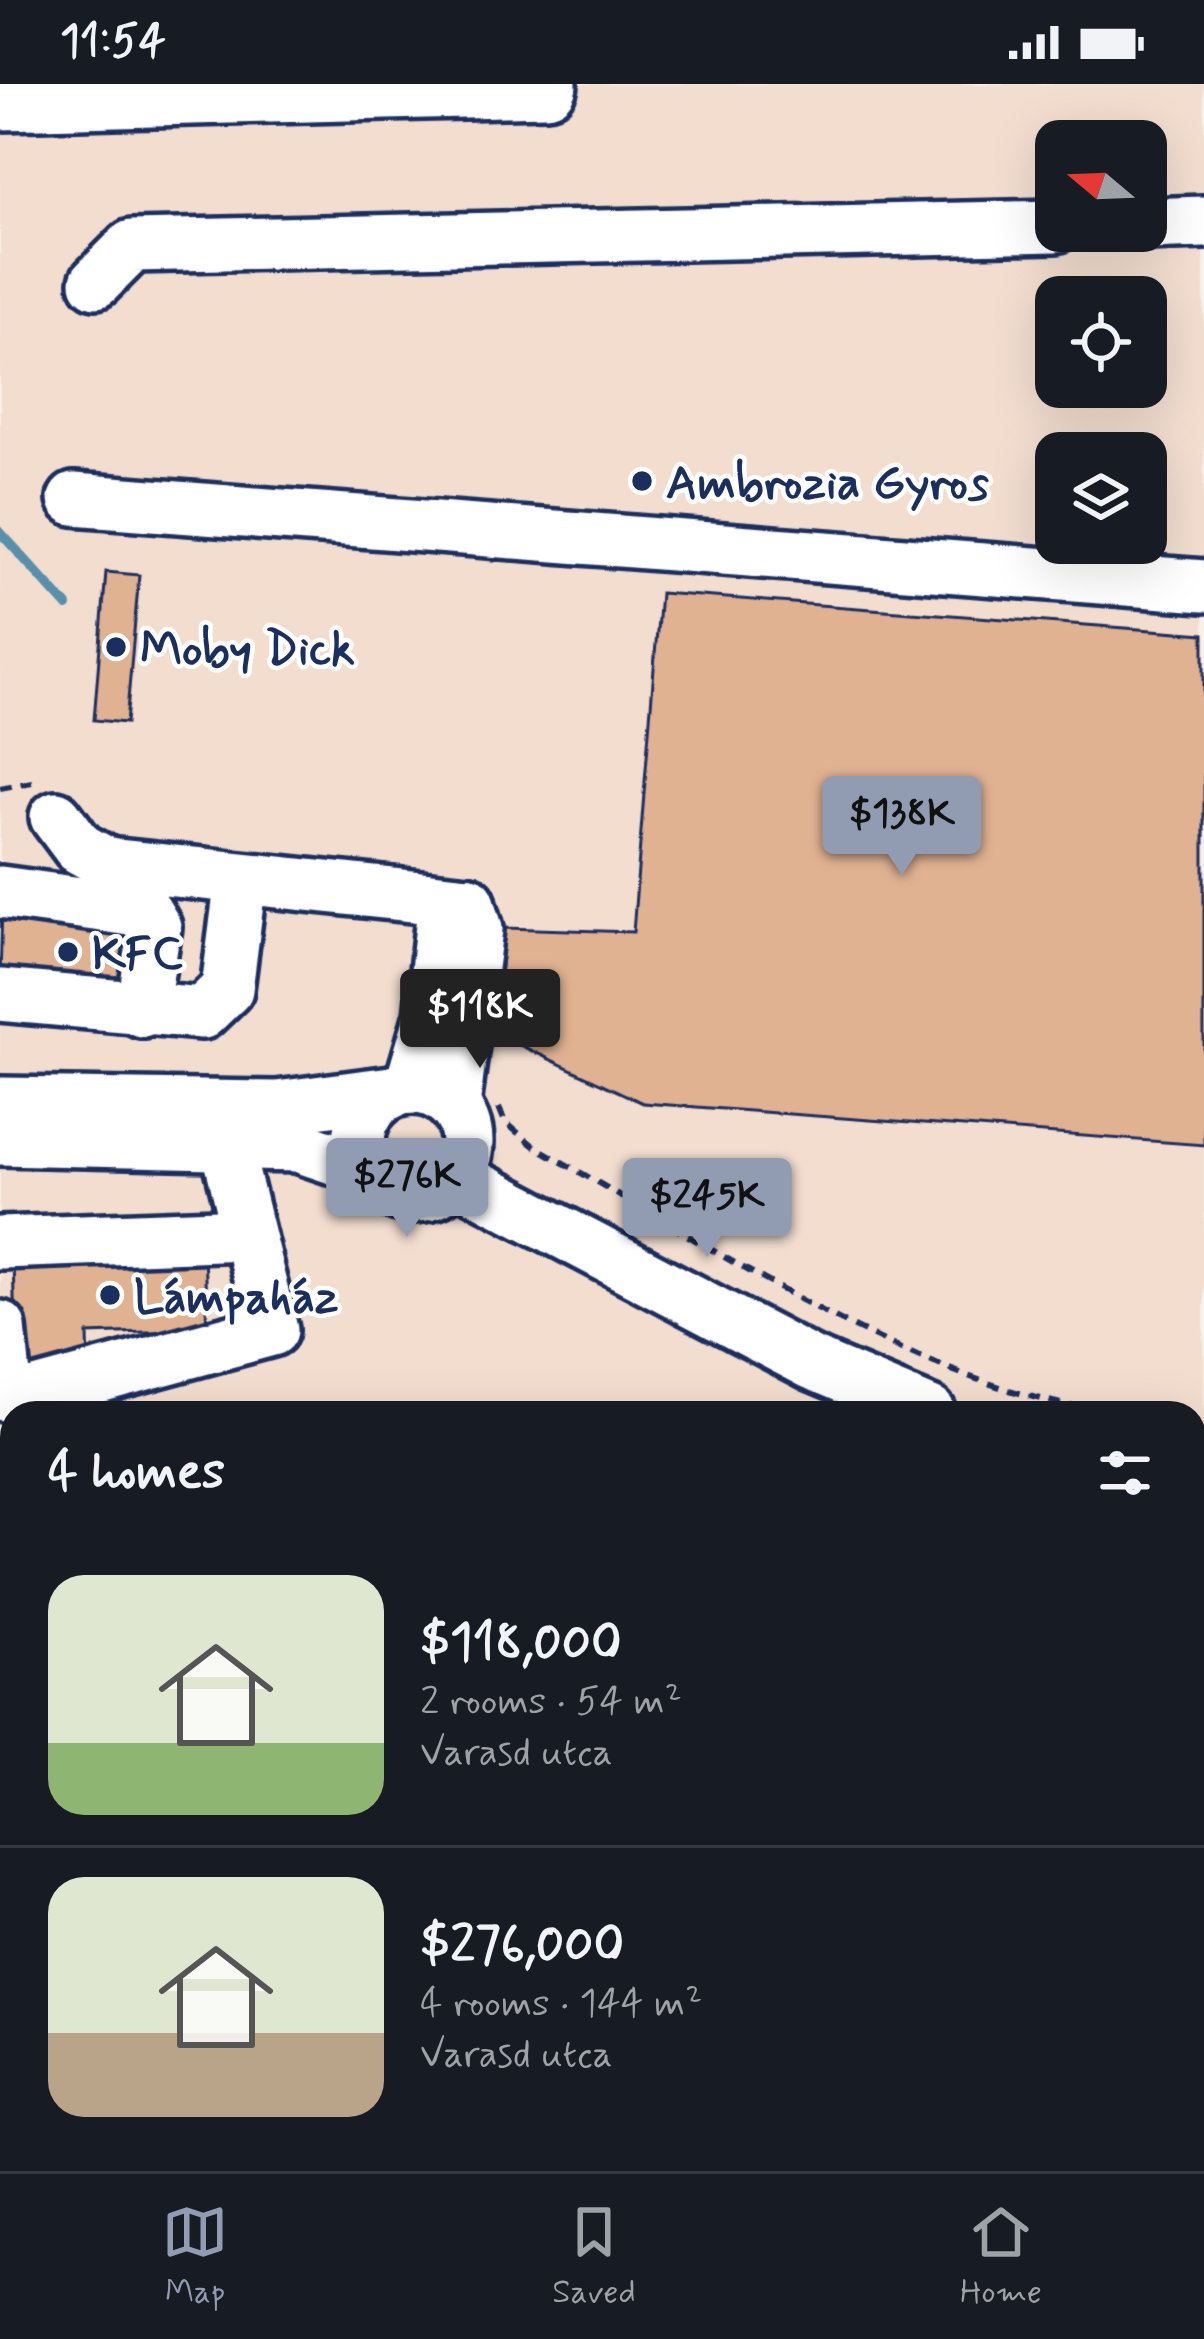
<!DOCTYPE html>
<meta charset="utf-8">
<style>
:root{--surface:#171b24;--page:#20242c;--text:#f1f3f6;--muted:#9ea1a6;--line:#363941;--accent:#919bb2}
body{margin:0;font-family:Mynerve,sans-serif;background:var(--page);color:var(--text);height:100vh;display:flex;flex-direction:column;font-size:45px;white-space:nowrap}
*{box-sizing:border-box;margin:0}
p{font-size:39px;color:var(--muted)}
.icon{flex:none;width:66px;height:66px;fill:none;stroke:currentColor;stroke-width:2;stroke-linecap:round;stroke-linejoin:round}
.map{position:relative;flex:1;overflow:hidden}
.details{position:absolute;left:0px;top:1317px;width:1206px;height:771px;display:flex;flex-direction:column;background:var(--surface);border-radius:36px 36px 0 0;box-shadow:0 12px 48px #0002}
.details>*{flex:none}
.needle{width:78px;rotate:289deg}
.fabs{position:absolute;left:1035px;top:36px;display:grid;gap:24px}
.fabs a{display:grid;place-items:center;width:132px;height:132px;border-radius:24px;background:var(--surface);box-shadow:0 12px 48px #0002;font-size:60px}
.price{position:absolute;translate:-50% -102px;padding:0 27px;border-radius:12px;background:var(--accent);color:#111;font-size:39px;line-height:78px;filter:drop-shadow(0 3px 6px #0008)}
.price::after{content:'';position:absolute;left:50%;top:72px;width:36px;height:27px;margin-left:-18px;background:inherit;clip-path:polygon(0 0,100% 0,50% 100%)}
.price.selected{background:#222;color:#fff}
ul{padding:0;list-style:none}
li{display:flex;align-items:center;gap:36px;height:300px;padding:0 48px}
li+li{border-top:3px solid var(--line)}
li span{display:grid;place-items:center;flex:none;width:336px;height:240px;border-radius:36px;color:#555}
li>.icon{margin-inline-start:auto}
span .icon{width:144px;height:144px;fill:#fffc;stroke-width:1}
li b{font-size:51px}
h2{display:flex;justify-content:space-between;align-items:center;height:144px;padding:0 48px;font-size:51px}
.status{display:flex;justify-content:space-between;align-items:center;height:84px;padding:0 60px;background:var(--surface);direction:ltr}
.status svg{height:33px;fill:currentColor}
.tabs{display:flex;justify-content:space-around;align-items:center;height:168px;border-top:3px solid var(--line);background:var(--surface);font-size:33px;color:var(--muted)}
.tabs a{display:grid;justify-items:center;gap:6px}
.tabs .selected{color:var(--accent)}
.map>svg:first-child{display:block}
</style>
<div class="status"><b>11:54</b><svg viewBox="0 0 49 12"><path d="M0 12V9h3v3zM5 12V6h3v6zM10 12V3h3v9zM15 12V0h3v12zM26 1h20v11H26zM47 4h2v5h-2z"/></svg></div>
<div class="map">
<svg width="1204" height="2087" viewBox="0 0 1204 2087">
<rect width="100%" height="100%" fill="#f9f0e9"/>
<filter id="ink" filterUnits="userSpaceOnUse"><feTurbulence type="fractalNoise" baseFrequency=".00833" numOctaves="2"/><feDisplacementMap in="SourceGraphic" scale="24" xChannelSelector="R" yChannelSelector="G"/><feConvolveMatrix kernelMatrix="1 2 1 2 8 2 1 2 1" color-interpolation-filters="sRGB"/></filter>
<g filter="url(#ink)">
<!-- built -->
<path fill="#f2ddcf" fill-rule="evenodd" d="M0,0H1204V2087H1199L1194,2053V1329H12V2076H657L659,2087H0ZM1056,57H1146V147H1056ZM1056,213H1146V303H1056ZM1056,369H1146V459H1056Z"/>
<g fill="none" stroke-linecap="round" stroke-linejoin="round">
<!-- stream -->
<path stroke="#5990ab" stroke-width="10" d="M0,448L67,522"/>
</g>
<!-- building -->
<g fill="#e1b292" stroke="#1b2f5e" stroke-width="3">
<path d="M106,488L139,491L126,639L94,636Z"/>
<path d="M660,509L1204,550V1061L643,1019L494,949L505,844L633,848Z"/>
<path d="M2,822L140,840L130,912L0,895Z"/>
<path d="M204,1169L207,1246L88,1250L89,1286L16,1288L13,1175Z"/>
<path d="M130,2076H224L226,2087H132Z"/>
<path d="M353,2076H522L470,2087H355Z"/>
</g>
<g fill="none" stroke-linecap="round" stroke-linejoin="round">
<defs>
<g id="minor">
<path d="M1146,140L1204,138"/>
<path d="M96,198L132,162L1056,142"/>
<path d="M74,415L1204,502"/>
<path d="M56,733L79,764L108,780L469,818"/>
<path d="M0,808L146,828L155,843L142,927"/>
<path d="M0,911L202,929L227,905L241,795"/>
<path d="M410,1004L431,932L441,842L469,818"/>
<circle cx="413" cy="1058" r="54"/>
<path d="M0,1019L277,1023L392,1008"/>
<path d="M454,1022L477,845L469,818"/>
<path d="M0,1055L298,1062L366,1085"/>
<path d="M455,1092L811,1279L930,1329"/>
<path d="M0,1159L246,1150"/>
<path d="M0,1243L7,1312L32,1311L272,1246L226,1059"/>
<path d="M1194,1381L1204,1382"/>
<path d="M0,1603L12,1600"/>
<path d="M0,1719L12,1766"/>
<path d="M69,2076L70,2087"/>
<path d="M120,2076L122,2087"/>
<path d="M258,2076L260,2087"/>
</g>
<path id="major" d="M0,14L545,0"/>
</defs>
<!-- minor casing -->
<use href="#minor" stroke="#1b2f5e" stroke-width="60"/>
<!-- major casing -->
<use href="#major" stroke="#1b2f5e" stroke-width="72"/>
<!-- path -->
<g stroke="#1b2f5e" stroke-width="6" stroke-dasharray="12 9" stroke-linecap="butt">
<path d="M0,704L32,698"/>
<path d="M499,1024L505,1038L534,1062C711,1161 908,1300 1110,1329"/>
<path d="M0,1477L12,1531"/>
<path d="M0,2053L6,2087"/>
</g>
<!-- minor -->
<use href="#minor" stroke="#fff" stroke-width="51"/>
<!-- major -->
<use href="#major" stroke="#fff" stroke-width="63"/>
</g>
</g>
<!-- markers -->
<g fill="#1b2f5e" stroke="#fff" stroke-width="4.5">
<circle cx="642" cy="397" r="12"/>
<circle cx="116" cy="563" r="12"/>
<circle cx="68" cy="868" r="12"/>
<circle cx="110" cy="1211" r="12"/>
</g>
<g text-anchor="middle" stroke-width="9" stroke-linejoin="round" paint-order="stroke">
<!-- poi labels -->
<g font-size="48" font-weight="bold" fill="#1b2f5e" stroke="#fff" text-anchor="start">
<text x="666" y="414">Ambrozia Gyros</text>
<text x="140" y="580">Moby Dick</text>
<text x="92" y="885">KFC</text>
<text x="134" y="1228">Lámpaház</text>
</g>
</g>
</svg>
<div class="fabs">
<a><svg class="needle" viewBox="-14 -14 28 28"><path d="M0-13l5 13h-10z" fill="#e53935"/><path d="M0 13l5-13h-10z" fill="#9ea1a6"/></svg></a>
<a><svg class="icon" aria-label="locate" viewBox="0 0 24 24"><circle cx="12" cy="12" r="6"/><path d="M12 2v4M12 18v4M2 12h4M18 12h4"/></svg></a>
<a><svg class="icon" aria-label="layers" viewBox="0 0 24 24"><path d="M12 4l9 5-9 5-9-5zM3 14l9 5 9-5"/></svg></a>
</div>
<b class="price" style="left:902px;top:794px">$138K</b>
<b class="price selected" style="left:480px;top:987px">$118K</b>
<b class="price" style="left:407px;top:1156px">$276K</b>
<b class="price" style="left:707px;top:1176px">$245K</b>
<section class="details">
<h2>4 homes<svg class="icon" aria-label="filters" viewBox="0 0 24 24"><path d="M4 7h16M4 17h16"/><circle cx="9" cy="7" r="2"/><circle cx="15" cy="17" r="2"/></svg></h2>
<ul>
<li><span style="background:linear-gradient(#dfe7d0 70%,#8fb573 0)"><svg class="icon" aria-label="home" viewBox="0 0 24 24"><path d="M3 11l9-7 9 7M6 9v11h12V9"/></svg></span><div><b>$118,000</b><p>2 rooms · 54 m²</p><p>Varasd utca</p></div></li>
<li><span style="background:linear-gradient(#dfe7d0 65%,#b9a48a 0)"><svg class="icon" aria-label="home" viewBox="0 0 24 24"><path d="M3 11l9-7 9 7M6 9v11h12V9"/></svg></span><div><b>$276,000</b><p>4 rooms · 144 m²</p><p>Varasd utca</p></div></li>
</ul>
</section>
</div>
<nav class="tabs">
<a class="selected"><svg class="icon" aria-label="map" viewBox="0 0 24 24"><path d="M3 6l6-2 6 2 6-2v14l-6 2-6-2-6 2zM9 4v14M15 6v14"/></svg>Map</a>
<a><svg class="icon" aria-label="saved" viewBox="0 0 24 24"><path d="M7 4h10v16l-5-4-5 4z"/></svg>Saved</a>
<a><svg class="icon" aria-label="home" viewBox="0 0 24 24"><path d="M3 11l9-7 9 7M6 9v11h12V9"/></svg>Home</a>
</nav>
